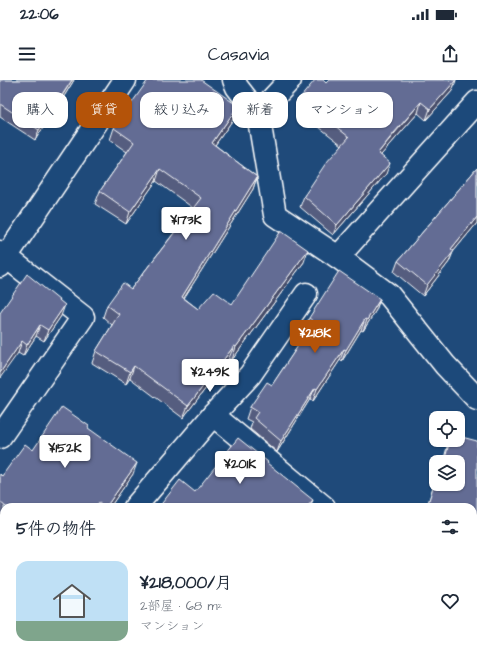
<!DOCTYPE html>
<html lang="ja">
<meta charset="utf-8">
<style>
:root{--surface:#fff;--page:#f6f6f7;--text:#1f2937;--muted:#747a83;--line:#e0e1e3;--accent:#b45309}
body{margin:0;font-family:"Architects Daughter","Klee One",sans-serif;background:var(--page);color:var(--text);height:100vh;display:flex;flex-direction:column;font-size:15px;white-space:nowrap}
*{box-sizing:border-box;margin:0}
p{font-size:13px;color:var(--muted)}
.icon{flex:none;width:22px;height:22px;fill:none;stroke:currentColor;stroke-width:2;stroke-linecap:round;stroke-linejoin:round}
.map{position:relative;flex:1;overflow:hidden}
.side{position:absolute;left:0px;top:423px;width:477px;height:156px;display:flex;flex-direction:column;background:var(--surface);border-radius:12px 12px 0 0;box-shadow:0 1px 3px #0004}
.side>*{flex:none}
.top-card{position:absolute;left:12px;top:12px;width:453px;height:36px;display:flex;gap:8px}
.fabs{position:absolute;left:429px;top:331px;display:grid;gap:8px}
.fabs a{display:grid;place-items:center;width:36px;height:36px;border-radius:8px;background:var(--surface);box-shadow:0 1px 3px #0004;font-size:20px}
.price{position:absolute;translate:-50% -34px;padding:0 9px;border-radius:4px;background:#fff;color:#222;font-size:13px;line-height:26px;filter:drop-shadow(0 1px 2px #0008)}
.price::after{content:'';position:absolute;left:50%;top:24px;width:12px;height:9px;margin-left:-6px;background:inherit;clip-path:polygon(0 0,100% 0,50% 100%)}
.price.on{background:var(--accent);color:#fff}
ul{padding:0;list-style:none}
li{display:flex;align-items:center;gap:12px;height:100px;padding:0 16px}
li+li{border-top:1px solid var(--line)}
li span{display:grid;place-items:center;flex:none;width:112px;height:80px;border-radius:12px;color:#555}
li>.icon{margin-inline-start:auto}
span .icon{width:48px;height:48px;fill:#fffc;stroke-width:1}
li b{font-size:17px}
h2{display:flex;justify-content:space-between;align-items:center;height:48px;padding:0 16px;font-size:17px}
.pill{padding:0 14px;border-radius:12px;background:var(--surface);box-shadow:0 1px 3px #0004;font-size:14px;line-height:36px}
.pill.on{background:var(--accent);color:#fff}
.status{display:flex;justify-content:space-between;align-items:center;height:28px;padding:0 20px;background:var(--surface);direction:ltr}
.status svg{height:11px;fill:currentColor}
header{display:flex;justify-content:space-between;align-items:center;height:52px;padding:0 16px;background:var(--surface);font-size:18px;font-weight:600}
.map>svg:first-child{display:block}
</style>
<div class="status"><b>22:06</b><svg viewBox="0 0 49 12"><path d="M0 12V9h3v3zM5 12V6h3v6zM10 12V3h3v9zM15 12V0h3v12zM26 1h20v11H26zM47 4h2v5h-2z"/></svg></div>
<header><svg class="icon" aria-label="menu" viewBox="0 0 24 24"><path d="M4 6h16M4 12h16M4 18h16"/></svg>Casavia<svg class="icon" aria-label="share" viewBox="0 0 24 24"><path d="M12 15V3M7 8l5-5 5 5M5 13v7h14v-7"/></svg></header>
<div class="map">
<svg width="477" height="579" viewBox="0 0 477 579">
<rect width="100%" height="100%" fill="#1f4a7a"/>
<filter id="ink" filterUnits="userSpaceOnUse"><feTurbulence type="fractalNoise" baseFrequency=".025" numOctaves="2"/><feDisplacementMap in="SourceGraphic" scale="8" xChannelSelector="R" yChannelSelector="G"/><feConvolveMatrix kernelMatrix="1 2 1 2 8 2 1 2 1" color-interpolation-filters="sRGB"/></filter>
<g filter="url(#ink)">
<g fill="none" stroke-linecap="round" stroke-linejoin="round">
<defs>
<g id="street">
<path d="M234,0L237,7L258,34L275,135L338,177L389,215L445,285L477,319"/>
<path d="M258,34L290,0"/>
<path d="M0,172L83,237L0,357"/>
<path d="M338,177L477,22"/>
<path d="M0,186L125,0"/>
<path d="M213,335L324,427"/>
<path d="M135,427L213,335L250,295L306,214"/>
<path d="M0,496L4,500"/>
<path d="M473,538L477,526"/>
<path d="M91,575L95,579"/>
<path d="M234,579L237,575"/>
<path d="M458,579L460,575"/>
</g>
</defs>
<!-- street casing -->
<use href="#street" stroke="#fff" stroke-width="25"/>
<!-- street -->
<use href="#street" stroke="#1f4a7a" stroke-width="22"/>
</g>
<!-- wall -->
<g fill="#555d7f" stroke="#fff">
<path d="M0,0H74L58,26V25L35,60L0,37Z"/>
<path d="M456,0L452,11L426,40L418,33L381,75L386,94L333,155L300,127L304,116L342,65L296,29L300,18L326,3Z"/>
<path d="M238,26L234,38L215,65L257,97L253,109L184,218L198,229L232,224L304,182L232,280L229,278L183,338L130,298L126,304L92,283L96,271L112,245L103,237L107,225L131,209L193,128L156,101L126,144L95,124L100,111L127,72L110,60L114,48Z"/>
<path d="M477,88V143L453,172L449,182L423,216L394,192L398,181Z"/>
<path d="M380,219L376,230L363,251L361,250L342,281L340,280L313,321L310,319L277,372L250,349L252,342L246,339L250,327L272,305L306,254L307,251L304,249L309,238Z"/>
<path d="M0,233L61,236L44,261L36,256L23,276L18,273Z"/>
<path d="M88,349L133,394L110,427H4V466L0,463V394L2,396L33,370Z"/>
<path d="M449,360H458L473,427H427L433,407L436,408L437,404H458V382H443Z"/>
<path d="M139,575H201L198,579H144Z"/>
</g>
<!-- shaded-wall -->
<g fill="#454c68" stroke="#fff">
<path d="M72,0H74L58,26L62,16Z"/>
<path d="M456,0L452,11L426,40L430,29Z"/>
<path d="M61,15L58,25L35,60L39,50Z"/>
<path d="M421,22L418,33L374,83L378,73Z"/>
<path d="M238,26L234,38L208,75L212,63Z"/>
<path d="M390,83L386,94L333,155L337,145Z"/>
<path d="M160,89L156,101L126,144L130,132Z"/>
<path d="M257,97L253,109L177,229L182,217Z"/>
<path d="M477,137V143L453,172L449,182L423,216L427,205L451,169Z"/>
<path d="M308,170L304,182L232,280L236,267Z"/>
<path d="M380,219L376,230L363,251L367,240Z"/>
<path d="M65,225L61,236L44,261L48,250Z"/>
<path d="M365,239L361,250L342,281L346,270Z"/>
<path d="M40,245L36,256L23,276L27,265Z"/>
<path d="M22,261L18,273L0,298V293Z"/>
<path d="M234,266L229,278L183,338L188,326Z"/>
<path d="M344,269L340,280L313,321L317,309Z"/>
<path d="M134,286L130,298L126,304L130,292Z"/>
<path d="M315,308L310,319L277,372L281,361Z"/>
<path d="M137,383L133,394L110,427H106Z"/>
<path d="M313,420L310,427H307Z"/>
<path d="M197,575H201L198,579H194Z"/>
<path d="M348,575H351L348,579H345Z"/>
</g>
<!-- building -->
<g fill="#636c94" stroke="#fff">
<path d="M0,0H72L39,50L0,24Z"/>
<path d="M148,0H201L238,26L212,63L257,97L182,217L198,229L214,211L232,224L281,151L308,170L236,267L234,266L188,326L134,286L130,292L96,271L119,234L107,225L123,203L131,209L201,118L160,89L130,132L100,111L134,62L114,48Z"/>
<path d="M315,0H323L326,3L329,0H456L430,29L421,22L394,53L378,73L390,83L337,145L304,116L326,83L349,57L300,18Z"/>
<path d="M477,88V137L451,169L454,171L427,205L398,181Z"/>
<path d="M339,191L380,219L367,240L365,239L346,270L344,269L317,309L315,308L281,361L254,338L258,332L250,327L267,302L272,305L310,248L309,247L313,241L309,238Z"/>
<path d="M27,194L65,225L48,250L40,245L27,265L22,261L0,293V233Z"/>
<path d="M62,327L89,346L88,348L137,383L106,427L99,422L95,427H6L0,422V394L2,396L25,364L33,370Z"/>
<path d="M458,356L477,361V438L473,452V427H427L433,407L437,408L438,404H458V382H444L450,360H458Z"/>
<path d="M238,358L268,382L267,383L313,420L307,427H159L180,400L195,412Z"/>
<path d="M4,430V452L0,449V436Z"/>
<path d="M0,510L4,514V575H87L91,578V579H0Z"/>
<path d="M159,575H197L194,579H165Z"/>
<path d="M287,575H348L345,579H284Z"/>
<path d="M387,575H425L424,579H386Z"/>
</g>
</g>
</svg>
<div class="fabs">
<a><svg class="icon" aria-label="locate" viewBox="0 0 24 24"><circle cx="12" cy="12" r="6"/><path d="M12 2v4M12 18v4M2 12h4M18 12h4"/></svg></a>
<a><svg class="icon" aria-label="layers" viewBox="0 0 24 24"><path d="M12 4l9 5-9 5-9-5zM3 14l9 5 9-5"/></svg></a>
</div>
<b class="price" style="left:186px;top:161px">¥173K</b>
<b class="price on" style="left:315px;top:274px">¥218K</b>
<b class="price" style="left:210px;top:313px">¥249K</b>
<b class="price" style="left:65px;top:389px">¥152K</b>
<b class="price" style="left:240px;top:405px">¥201K</b>
<div class="top-card">
<a class="pill">購入</a>
<a class="pill on">賃貸</a>
<a class="pill">絞り込み</a>
<a class="pill">新着</a>
<a class="pill">マンション</a>
</div>
<section class="side">
<h2>5件の物件<svg class="icon" aria-label="filters" viewBox="0 0 24 24"><path d="M4 7h16M4 17h16"/><circle cx="9" cy="7" r="2"/><circle cx="15" cy="17" r="2"/></svg></h2>
<ul>
<li><span style="background:linear-gradient(#bfe0f5 75%,#7fa58c 0)"><svg class="icon" aria-label="home" viewBox="0 0 24 24"><path d="M3 11l9-7 9 7M6 9v11h12V9"/></svg></span><div><b>¥218,000/月</b><p>2部屋 · 68 m²</p><p>マンション</p></div><svg class="icon" aria-label="heart" viewBox="0 0 24 24"><path d="M12 20l-8-8c-3-5 5-10 8-4 3-6 11-1 8 4z"/></svg></li>
</ul>
</section>
</div>
